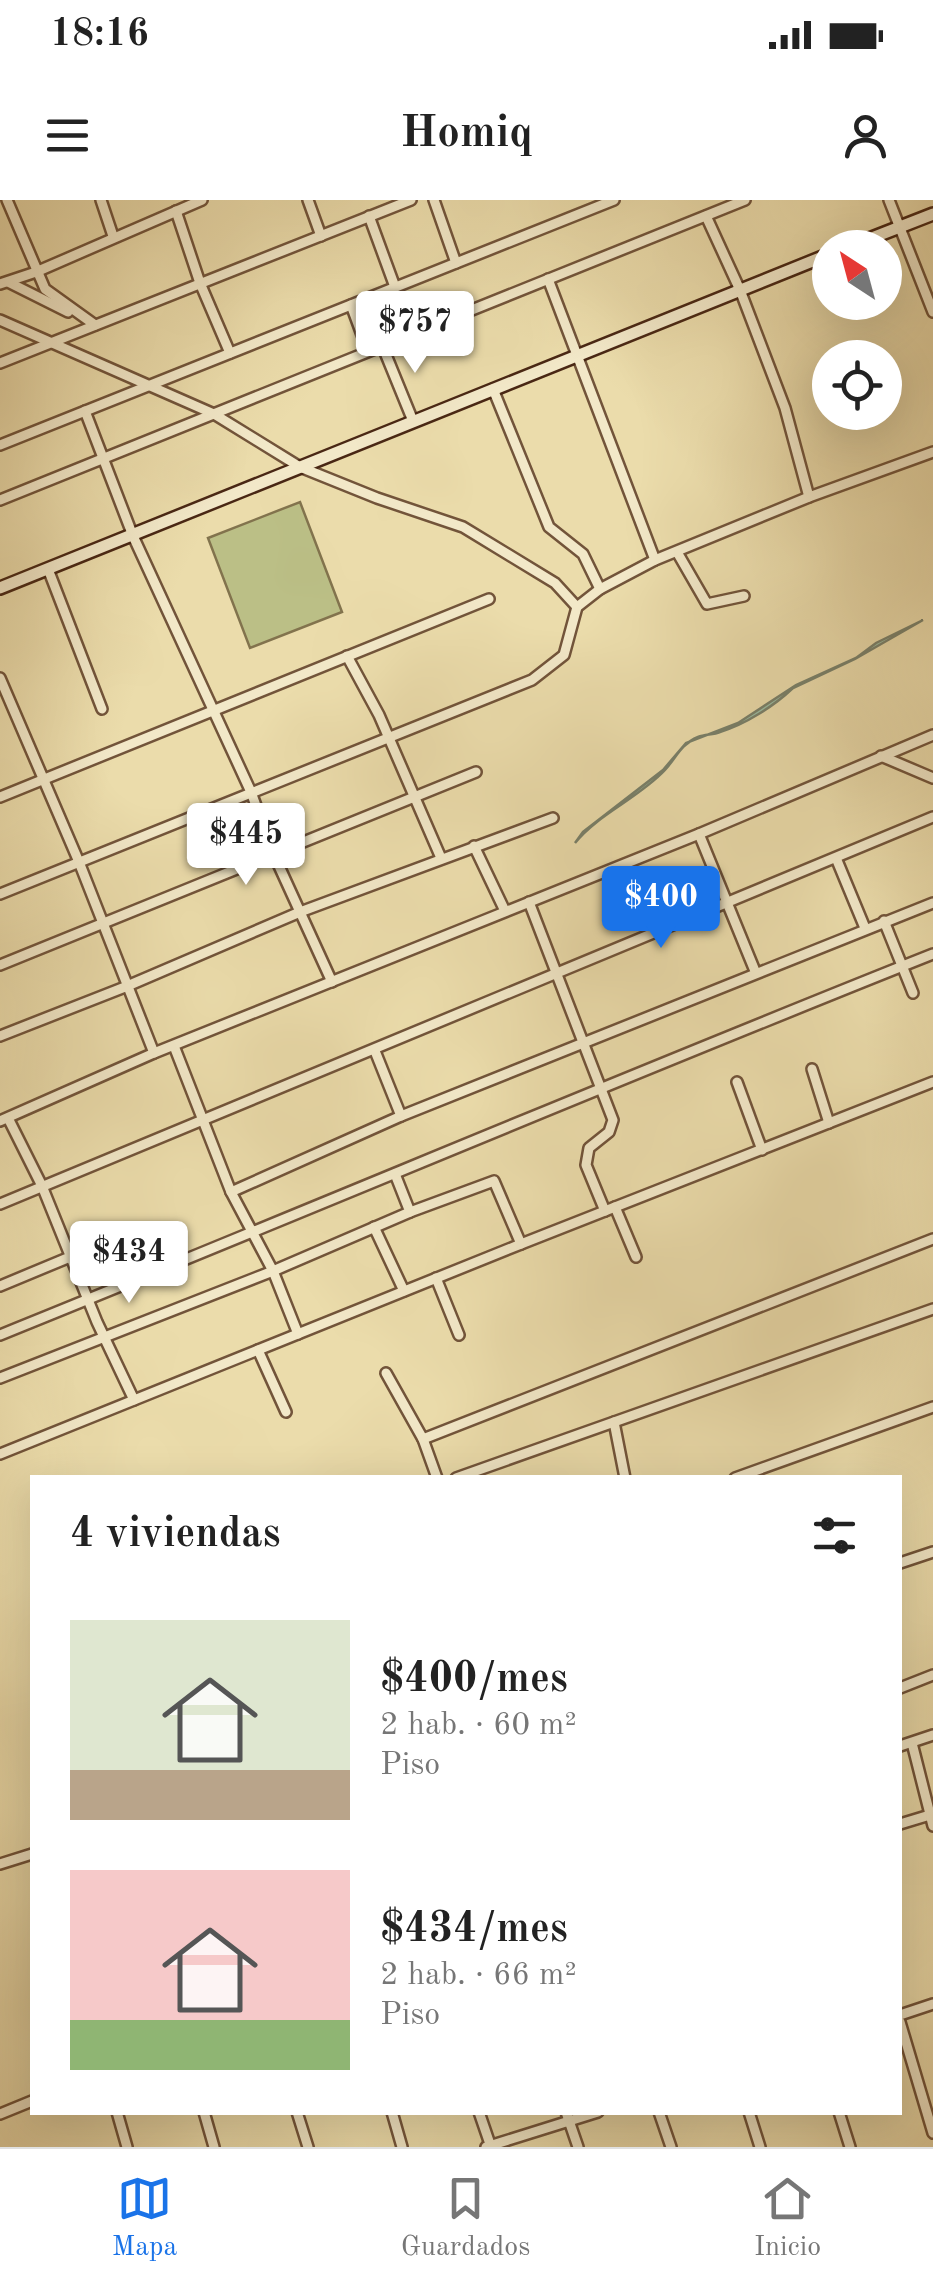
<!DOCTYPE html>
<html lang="es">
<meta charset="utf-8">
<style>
:root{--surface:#fff;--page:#f2f2f2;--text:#222;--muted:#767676;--line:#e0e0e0;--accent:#1a73e8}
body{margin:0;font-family:"Old Standard TT",serif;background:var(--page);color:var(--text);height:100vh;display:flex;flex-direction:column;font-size:38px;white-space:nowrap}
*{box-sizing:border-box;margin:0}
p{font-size:32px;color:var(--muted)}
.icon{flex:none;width:55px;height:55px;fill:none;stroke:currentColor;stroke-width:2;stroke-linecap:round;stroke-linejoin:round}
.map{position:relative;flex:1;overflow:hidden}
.side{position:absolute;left:30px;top:1275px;width:872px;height:640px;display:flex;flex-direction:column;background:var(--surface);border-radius:0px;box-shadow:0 10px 40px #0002}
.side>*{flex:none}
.needle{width:65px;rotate:324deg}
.tools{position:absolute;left:812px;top:30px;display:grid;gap:20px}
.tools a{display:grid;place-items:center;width:90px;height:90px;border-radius:50%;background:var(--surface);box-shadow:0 10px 40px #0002;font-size:50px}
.price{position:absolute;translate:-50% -85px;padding:0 22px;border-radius:10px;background:#fff;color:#222;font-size:32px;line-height:65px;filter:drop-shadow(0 2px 5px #0008)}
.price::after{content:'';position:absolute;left:50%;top:60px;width:30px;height:22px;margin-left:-15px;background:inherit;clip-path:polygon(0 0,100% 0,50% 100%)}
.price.active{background:var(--accent);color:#fff}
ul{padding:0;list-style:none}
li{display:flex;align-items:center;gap:30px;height:250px;padding:0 40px}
li span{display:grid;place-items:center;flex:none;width:280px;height:200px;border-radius:0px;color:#555}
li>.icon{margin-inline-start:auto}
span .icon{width:120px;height:120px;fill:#fffc;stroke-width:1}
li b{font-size:42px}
h2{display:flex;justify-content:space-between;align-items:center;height:120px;padding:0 40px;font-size:42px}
.status{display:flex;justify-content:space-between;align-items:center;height:70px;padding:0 50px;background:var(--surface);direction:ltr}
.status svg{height:28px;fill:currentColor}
header{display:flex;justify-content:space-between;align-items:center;height:130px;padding:0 40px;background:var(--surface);font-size:45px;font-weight:600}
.menu{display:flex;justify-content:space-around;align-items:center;height:140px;border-top:2px solid var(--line);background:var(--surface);font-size:28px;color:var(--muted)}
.menu a{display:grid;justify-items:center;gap:5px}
.menu .active{color:var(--accent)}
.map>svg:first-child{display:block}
</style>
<div class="status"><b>18:16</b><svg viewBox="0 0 49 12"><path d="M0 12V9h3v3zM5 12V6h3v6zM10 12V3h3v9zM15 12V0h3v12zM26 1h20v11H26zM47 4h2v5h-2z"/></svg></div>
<header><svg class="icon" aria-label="menu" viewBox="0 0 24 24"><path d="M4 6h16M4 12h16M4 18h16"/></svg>Homiq<svg class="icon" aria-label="person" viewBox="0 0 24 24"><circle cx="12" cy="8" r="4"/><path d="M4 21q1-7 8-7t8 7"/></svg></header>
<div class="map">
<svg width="933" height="1947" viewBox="0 0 933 1947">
<rect width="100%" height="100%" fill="#ebdcab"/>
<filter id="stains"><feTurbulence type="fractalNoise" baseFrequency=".002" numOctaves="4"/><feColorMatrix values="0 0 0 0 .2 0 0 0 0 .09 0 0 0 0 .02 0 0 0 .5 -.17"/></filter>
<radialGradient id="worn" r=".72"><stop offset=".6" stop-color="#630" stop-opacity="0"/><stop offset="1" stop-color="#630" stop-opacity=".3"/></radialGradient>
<!-- green -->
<path fill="#bbbf86" stroke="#82734d" stroke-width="2.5" d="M300,302L342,412L250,448L208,338Z"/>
<!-- water -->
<path fill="#99bca4" stroke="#79806a" stroke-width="2.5" d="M923,420L855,459L793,488C774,506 746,524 720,532C713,535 705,534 698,537C681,544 676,558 665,570C639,598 598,614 575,643L583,632L663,570L686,543L738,523L796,485L856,458L876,443Z"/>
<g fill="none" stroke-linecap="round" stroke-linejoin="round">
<defs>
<g id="street">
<path d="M7,0L45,89L95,125"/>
<path d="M101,0L113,36"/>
<path d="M308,0L321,36"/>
<path d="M434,0L456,63"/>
<path d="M889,0L933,112"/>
<path d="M176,11L200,83L230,153"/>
<path d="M369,16L395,87"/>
<path d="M706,16L740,90L785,208L809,297"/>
<path d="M548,79L655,360"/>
<path d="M8,82L68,112"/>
<path d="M0,84L36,72L202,0"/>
<path d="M351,105L368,151"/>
<path d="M0,120L214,214L300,267L377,298L463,327L555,383L577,407"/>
<path d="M382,145L413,221"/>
<path d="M0,163L411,0"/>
<path d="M493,189L549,327L583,354L600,389"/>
<path d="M85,211L133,336L251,592L274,655L332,782"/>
<path d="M0,245L614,0"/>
<path d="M0,300L745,0"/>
<path d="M677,352L707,404L744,396"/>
<path d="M48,369L102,509"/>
<path d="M347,456L379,515L441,658"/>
<path d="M0,478L79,662L154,853"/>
<path d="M881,556L933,578"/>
<path d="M0,597L489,399"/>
<path d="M699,634L755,771"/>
<path d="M474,646L505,711"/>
<path d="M836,658L865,728"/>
<path d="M0,694L532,480L564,455L577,407L600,389L655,360L809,297L933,252"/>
<path d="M529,702L613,920L609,932L589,948L586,965L605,1011"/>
<path d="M884,721L913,793"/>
<path d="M0,765L476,572"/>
<path d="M0,836L125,787L300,712L553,618"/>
<path d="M174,846L231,992L273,1071L298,1134"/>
<path d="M375,851L401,916"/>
<path d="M812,869L829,923"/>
<path d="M737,882L762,950"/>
<path d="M8,918L42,986L97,1122L134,1200"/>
<path d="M0,921L154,853L699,634L933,535"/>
<path d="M231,992L401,916L933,703"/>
<path d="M0,1004L933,617"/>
<path d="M615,1007L636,1057"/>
<path d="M374,1027L404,1091"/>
<path d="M521,1044L933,882"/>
<path d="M436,1078L459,1135"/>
<path d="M0,1086L70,1057"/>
<path d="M0,1135C312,1009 621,878 933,754"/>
<path d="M258,1150L286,1212"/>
<path d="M386,1173L423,1239L437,1278"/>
<path d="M0,1178L273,1071L410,1012L395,974"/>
<path d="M614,1222L625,1278"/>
<path d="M423,1239L933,1039"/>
<path d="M0,1254L521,1044L494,981L410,1012"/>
<path d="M456,1278L933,1109"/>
<path d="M735,1278L933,1207"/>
<path d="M900,1363L933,1352"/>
<path d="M900,1488L933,1475"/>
<path d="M912,1543L933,1626"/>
<path d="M900,1546L933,1535"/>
<path d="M900,1624L933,1614"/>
<path d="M0,1664L32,1654"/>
<path d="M900,1815L933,1804"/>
<path d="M900,1822L933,1933"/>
<path d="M117,1912L127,1947"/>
<path d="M204,1912L214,1947"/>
<path d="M297,1912L308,1947"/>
<path d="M392,1912L402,1947"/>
<path d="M479,1912L491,1947"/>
<path d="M566,1912L578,1947"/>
<path d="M659,1912L671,1947"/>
<path d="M749,1912L760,1947"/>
<path d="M839,1912L850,1947"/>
<path d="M0,1914L32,1901"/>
<path d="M486,1947L598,1912"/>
</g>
<g id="secondary">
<path d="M846,48L933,14"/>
<path d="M0,388L830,54"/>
</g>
</defs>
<!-- street casing -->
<use href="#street" stroke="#72543a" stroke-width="14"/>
<!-- secondary casing -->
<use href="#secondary" stroke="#492714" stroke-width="16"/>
<!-- street -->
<use href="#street" stroke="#f2e8c8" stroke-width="9"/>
<!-- secondary -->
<use href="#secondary" stroke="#f2e8c8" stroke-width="11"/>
</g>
<rect width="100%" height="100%" filter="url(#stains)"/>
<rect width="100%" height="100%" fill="url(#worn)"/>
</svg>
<div class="tools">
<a><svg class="needle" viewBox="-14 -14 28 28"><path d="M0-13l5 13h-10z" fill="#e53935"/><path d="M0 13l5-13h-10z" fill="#767676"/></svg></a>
<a><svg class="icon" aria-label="locate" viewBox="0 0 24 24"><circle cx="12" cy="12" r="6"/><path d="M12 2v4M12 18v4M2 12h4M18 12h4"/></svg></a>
</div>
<b class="price" style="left:415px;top:176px">$757</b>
<b class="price" style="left:246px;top:688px">$445</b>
<b class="price active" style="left:661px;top:751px">$400</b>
<b class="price" style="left:129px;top:1106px">$434</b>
<section class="side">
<h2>4 viviendas<svg class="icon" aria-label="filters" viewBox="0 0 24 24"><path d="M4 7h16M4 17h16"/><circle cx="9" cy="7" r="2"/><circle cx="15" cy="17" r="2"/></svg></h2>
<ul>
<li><span style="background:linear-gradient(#dfe7d0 75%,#b9a48a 0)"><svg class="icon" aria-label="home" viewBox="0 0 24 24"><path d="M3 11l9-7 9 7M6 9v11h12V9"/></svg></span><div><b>$400/mes</b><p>2 hab. · 60 m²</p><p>Piso</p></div></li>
<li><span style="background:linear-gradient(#f6c9c9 75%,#8fb573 0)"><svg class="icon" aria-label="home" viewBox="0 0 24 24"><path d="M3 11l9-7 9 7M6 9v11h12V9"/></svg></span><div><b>$434/mes</b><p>2 hab. · 66 m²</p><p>Piso</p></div></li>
</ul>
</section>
</div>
<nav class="menu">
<a class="active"><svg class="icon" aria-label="map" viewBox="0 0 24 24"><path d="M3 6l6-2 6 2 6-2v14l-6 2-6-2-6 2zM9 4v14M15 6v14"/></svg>Mapa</a>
<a><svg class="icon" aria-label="saved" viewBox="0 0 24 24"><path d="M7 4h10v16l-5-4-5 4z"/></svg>Guardados</a>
<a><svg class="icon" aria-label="home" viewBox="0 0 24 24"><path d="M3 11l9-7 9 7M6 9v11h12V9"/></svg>Inicio</a>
</nav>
